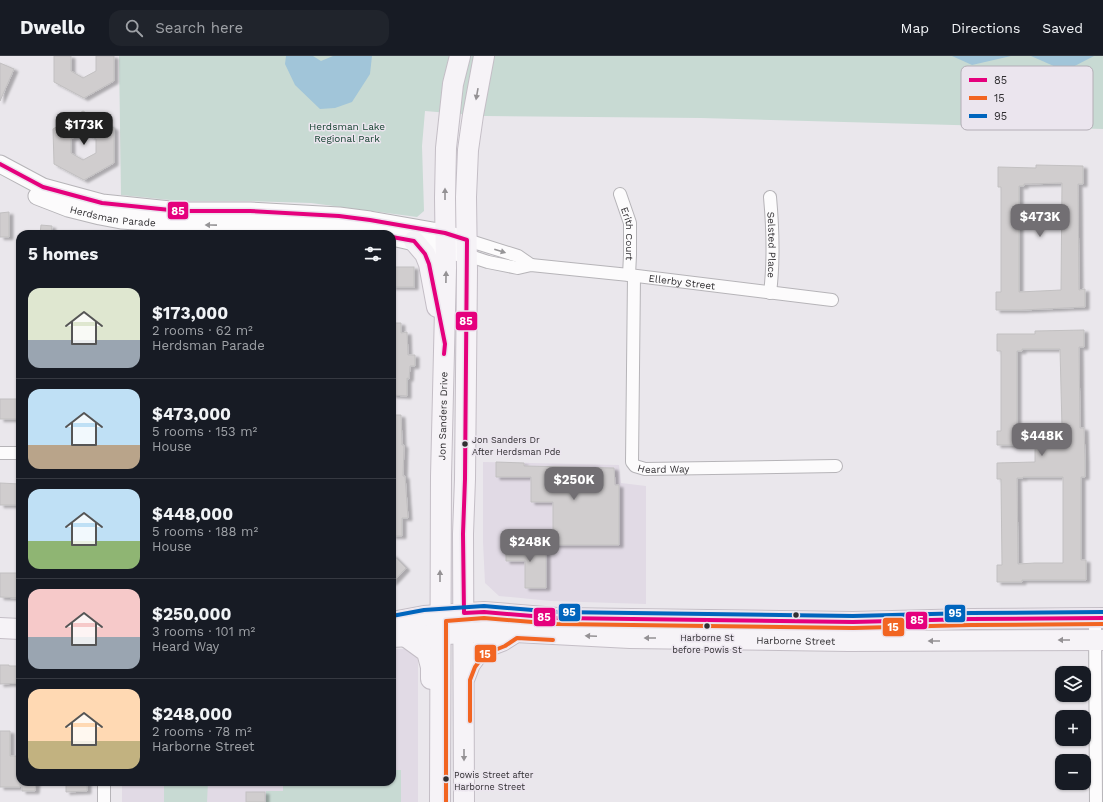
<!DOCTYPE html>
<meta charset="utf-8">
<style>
:root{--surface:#171b24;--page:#20242c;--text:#f1f3f6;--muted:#9ea1a6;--line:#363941;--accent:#726f73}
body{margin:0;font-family:"Work Sans",sans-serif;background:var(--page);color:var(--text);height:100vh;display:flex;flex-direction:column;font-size:15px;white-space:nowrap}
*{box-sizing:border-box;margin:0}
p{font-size:13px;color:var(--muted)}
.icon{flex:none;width:22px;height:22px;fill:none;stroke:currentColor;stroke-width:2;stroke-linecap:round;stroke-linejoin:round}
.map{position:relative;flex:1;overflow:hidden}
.panel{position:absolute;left:16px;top:174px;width:380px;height:556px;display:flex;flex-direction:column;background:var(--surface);border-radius:12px;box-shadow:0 1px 3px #0004}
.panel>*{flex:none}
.controls{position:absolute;left:1055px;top:610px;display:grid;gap:8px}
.controls a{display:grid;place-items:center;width:36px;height:36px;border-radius:8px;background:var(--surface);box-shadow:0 1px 3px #0004;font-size:20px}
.price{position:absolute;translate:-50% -34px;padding:0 9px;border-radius:8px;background:var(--accent);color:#fff;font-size:13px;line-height:26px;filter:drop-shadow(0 1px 2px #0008)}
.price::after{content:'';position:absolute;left:50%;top:24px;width:12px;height:9px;margin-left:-6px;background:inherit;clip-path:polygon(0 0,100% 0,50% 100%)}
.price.active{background:#222;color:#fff}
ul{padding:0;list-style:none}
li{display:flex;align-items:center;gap:12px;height:100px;padding:0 12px}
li+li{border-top:1px solid var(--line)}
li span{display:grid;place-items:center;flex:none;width:112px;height:80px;border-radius:12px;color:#555}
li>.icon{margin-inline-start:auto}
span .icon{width:48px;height:48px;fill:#fffc;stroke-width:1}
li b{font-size:17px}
h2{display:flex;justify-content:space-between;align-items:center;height:48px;padding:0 12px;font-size:17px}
header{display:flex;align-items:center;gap:24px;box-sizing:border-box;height:56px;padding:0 20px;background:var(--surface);border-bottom:1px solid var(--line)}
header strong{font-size:19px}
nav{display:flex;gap:22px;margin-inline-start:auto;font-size:14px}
.search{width:280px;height:36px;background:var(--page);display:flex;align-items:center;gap:10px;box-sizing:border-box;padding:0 14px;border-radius:12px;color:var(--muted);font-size:15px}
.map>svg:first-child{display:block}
</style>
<header>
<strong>Dwello</strong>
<div class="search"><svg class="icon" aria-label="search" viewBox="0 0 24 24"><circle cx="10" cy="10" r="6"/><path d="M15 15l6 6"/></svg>Search here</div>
<nav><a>Map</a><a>Directions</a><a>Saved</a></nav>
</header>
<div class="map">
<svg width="1103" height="746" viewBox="0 0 1103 746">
<defs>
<filter id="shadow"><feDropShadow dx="4" dy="2.5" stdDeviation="1" flood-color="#0004"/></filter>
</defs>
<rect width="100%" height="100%" fill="#eae7ec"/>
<!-- built -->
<g fill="#e1dae5">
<path d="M483,406L619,409L621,427L646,430V548L551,545L499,540L485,527L483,486Z"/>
<path d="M392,593H409L418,603V746H122V726H392Z"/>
</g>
<!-- green -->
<g fill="#c8dad3">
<path d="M119,0H1103V73L701,62L485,60L425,55L422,90L424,155L417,161L311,147L250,145H180L121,139Z"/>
<path d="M392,714H401V746H266V735H283V726H392Z"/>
<path d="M164,726H208L207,746H164Z"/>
</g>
<!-- water -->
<g fill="#a1c5d9">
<path d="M286,0H313L321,5L333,0H372L370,18L352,46L335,52L320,53L295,29L285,8Z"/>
<path d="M952,0H1011L972,9Z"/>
<path d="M1031,0H1094L1065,15Z"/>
</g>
<!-- building -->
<g fill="#d0cdce" stroke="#c2c0c1" fill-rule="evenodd" filter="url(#shadow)">
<path d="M54,0H71V15L83,22L96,15V0H114V25L84,42L54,26Z"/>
<path d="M0,7L14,13L0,45Z"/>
<path d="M83,55L114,72V107L84,124L54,108L53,73ZM83,76L96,83V97L83,104L71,97V83Z"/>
<path d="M1036,109L1083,110V128H1078L1079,234L1085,233V251L1022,254H996V236H1001V131H998V111L1036,112ZM1062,127L1061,234L1019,236V130H1024V128Z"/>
<path d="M9,156V181H0V157Z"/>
<path d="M41,169L52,170L51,178H40Z"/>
<rect x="392" y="211" width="22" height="20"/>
<path d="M392,267H401V277L407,276L408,299H415V310H410L409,323L407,322V340L392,339Z"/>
<path d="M1084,274V291H1079L1080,372H1084L1085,404V421H1081V504H1086V524H1022V526H997V509H1002L1001,423H997V407L1035,406V389H997V375H1001V295H997V278H1035V275ZM1022,293H1060L1062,372H1035V374H1017V295H1022ZM1023,421H1063V507H1035L1018,508L1017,422H1023Z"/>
<rect x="0" y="343" width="20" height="20"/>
<path d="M392,359H401L402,389H404L403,420H405L408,462H402V480H392Z"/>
<path d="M496,406L524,407V410L614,412L615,429H619V489H553V446H531V421H496Z"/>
<path d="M0,427L20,428V449H0Z"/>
<path d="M506,489H546V532H525V505H506Z"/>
<path d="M392,498L406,512L392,527Z"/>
<path d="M0,517H20V542L0,541Z"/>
<path d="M0,609H9V610H20V627L0,628Z"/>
<path d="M0,675H10V700H20V731H0Z"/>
<path d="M22,726H36L35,735H22Z"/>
<path d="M66,726H87V735L66,736Z"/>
<rect x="246" y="736" width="19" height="10"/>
</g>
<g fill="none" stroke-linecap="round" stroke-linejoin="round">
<defs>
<g id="street">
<path id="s1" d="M620,138L630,167V199L629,219"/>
<path id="s2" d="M770,141C773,174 774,205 770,237"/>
<path d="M467,184L518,200L531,209"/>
<path id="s3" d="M467,199L488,206L518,212L531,209L629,219L832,244"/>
<path id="s4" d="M634,220L632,406L635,410L645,413L836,410"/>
<path d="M0,397H20"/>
<path d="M1095,562L1096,746"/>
<path d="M104,746V726"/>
</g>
<g id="secondary">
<path d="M0,108L43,131L102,147L180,155H250L339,160L370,164L433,175L457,181"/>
<path id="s5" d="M37,140L68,152L100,160L121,164L180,168L310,171L339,173L377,178"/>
<path d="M392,181L446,193L467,199"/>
</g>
<g id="primary">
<path d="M414,185L425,198L429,208L437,251"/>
<path d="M392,566L424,560L484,556L557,562L853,566L971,563L1103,562"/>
<path d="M0,572L20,573"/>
<path d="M405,580L427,596L431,611V623"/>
<path id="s6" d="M392,581L483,576H515L630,582L849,585L1103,584"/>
<path d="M465,621L470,608L481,593L502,585L513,578"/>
<path id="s7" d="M440,746L441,420L446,212L445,142L446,92L453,28L460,0"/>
<path d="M464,746L463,478L465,423L467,214L466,141L468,94L473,59L484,0"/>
</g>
</defs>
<!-- street casing -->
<use href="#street" stroke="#b6b4b8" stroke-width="14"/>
<!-- secondary casing -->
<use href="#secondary" stroke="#b6b4b8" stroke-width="19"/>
<!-- primary casing -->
<use href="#primary" stroke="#c4bec6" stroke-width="22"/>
<!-- street -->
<use href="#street" stroke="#fcfbfc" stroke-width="12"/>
<!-- secondary -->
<use href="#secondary" stroke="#fcfbfc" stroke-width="17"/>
<!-- primary -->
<use href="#primary" stroke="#f6f3f7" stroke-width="20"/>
<defs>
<g id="bus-1">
<path d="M0,108L43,131L102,147L180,155H250L339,160L370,164L445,177L467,184L465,423L463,478L464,557L484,556L557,562L853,566L971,563L1103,562"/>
<path d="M392,181L414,185L425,198L429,208L445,288L444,298"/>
</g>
<g id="bus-2">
<path d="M470,665V624L475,611L485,598L505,590L517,582L553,584"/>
<path d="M446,746V565L484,562L557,568L853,572L971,569L1103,568"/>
</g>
<path id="bus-3" d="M392,560L424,554L484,550L557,556L853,560L971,557L1103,556"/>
</defs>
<!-- bus-1 casing -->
<use href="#bus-1" stroke="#ebe5ee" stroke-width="7"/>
<!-- bus-2 casing -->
<use href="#bus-2" stroke="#ebe5ee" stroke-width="7"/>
<!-- bus-3 casing -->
<use href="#bus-3" stroke="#ebe5ee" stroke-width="7"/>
<!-- bus-1 -->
<use href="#bus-1" stroke="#e5007d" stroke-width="4"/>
<!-- bus-2 -->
<use href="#bus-2" stroke="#f26522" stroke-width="4"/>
<!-- bus-3 -->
<use href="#bus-3" stroke="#0065bd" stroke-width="4"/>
</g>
<!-- one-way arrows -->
<defs><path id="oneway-solid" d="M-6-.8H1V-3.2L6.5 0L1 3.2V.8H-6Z"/></defs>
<g fill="#949194">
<use href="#oneway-solid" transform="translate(477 38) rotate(100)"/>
<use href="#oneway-solid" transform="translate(445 138) rotate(-90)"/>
<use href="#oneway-solid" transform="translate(446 221) rotate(-89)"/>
<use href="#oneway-solid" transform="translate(440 520) rotate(-90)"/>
<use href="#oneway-solid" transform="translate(591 580) rotate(-177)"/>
<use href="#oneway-solid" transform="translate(650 582) rotate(-180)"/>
<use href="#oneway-solid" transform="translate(1064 584) rotate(180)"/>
<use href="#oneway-solid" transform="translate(934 585) rotate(180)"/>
<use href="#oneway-solid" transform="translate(464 699) rotate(90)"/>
</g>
<g fill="#969597">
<use href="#oneway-solid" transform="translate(211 169) rotate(-179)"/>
<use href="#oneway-solid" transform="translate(500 195) rotate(17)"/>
</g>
<!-- markers -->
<g fill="#312f32" stroke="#ebe5ee" stroke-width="1.5">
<circle cx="465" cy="388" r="3.5"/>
<circle cx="796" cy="559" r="3.5"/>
<circle cx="707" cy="570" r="3.5"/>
<circle cx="446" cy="723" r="3.5"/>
</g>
<g text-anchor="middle" stroke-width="3" stroke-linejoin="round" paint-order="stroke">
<!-- bus labels -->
<g font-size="9" fill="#312f32" stroke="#ebe5ee" text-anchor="start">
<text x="472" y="387">Jon Sanders Dr<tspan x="472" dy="12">After Herdsman Pde</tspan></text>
<text x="707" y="585" text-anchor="middle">Harborne St<tspan x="707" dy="12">before Powis St</tspan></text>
<text x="454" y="722">Powis Street after<tspan x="454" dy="12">Harborne Street</tspan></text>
</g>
<!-- park labels -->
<g font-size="10" fill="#154130" stroke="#ebe5ee">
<text x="347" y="74">Herdsman Lake<tspan x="347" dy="12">Regional Park</tspan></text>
</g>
<!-- street labels -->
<g font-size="10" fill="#312f32" stroke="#ebe5ee">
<text dy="4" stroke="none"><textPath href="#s5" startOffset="79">Herdsman Parade</textPath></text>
<text dy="4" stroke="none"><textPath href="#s1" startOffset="41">Erith Court</textPath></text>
<text dy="4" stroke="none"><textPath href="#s2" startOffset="48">Selsted Place</textPath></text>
<text dy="4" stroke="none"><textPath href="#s3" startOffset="218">Ellerby Street</textPath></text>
<text dy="4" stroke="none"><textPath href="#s7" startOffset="386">Jon Sanders Drive</textPath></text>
<text dy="4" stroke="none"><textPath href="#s4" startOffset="220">Heard Way</textPath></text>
<text dy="4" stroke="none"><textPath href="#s6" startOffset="404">Harborne Street</textPath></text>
</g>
</g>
<!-- legend -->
<rect x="961" y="10" width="132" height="64" rx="6" fill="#ebe5ee" stroke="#b3aeb6" stroke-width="1"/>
<rect x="969" y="22" width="18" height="4" fill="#e5007d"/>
<rect x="969" y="40" width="18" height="4" fill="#f26522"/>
<rect x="969" y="58" width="18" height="4" fill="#0065bd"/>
<g font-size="11" fill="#312f32">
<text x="994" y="28">85</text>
<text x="994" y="46">15</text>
<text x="994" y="64">95</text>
</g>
<g stroke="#ebe5ee" stroke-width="1.5">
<rect x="167" y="145" width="22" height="19" rx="4" fill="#e5007d"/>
<rect x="455" y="255" width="23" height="20" rx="4" fill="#e5007d"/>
<rect x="558" y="547" width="23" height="19" rx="4" fill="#0065bd"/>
<rect x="944" y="548" width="22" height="19" rx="4" fill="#0065bd"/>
<rect x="533" y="551" width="23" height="20" rx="4" fill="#e5007d"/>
<rect x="905" y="555" width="23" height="19" rx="4" fill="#e5007d"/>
<rect x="882" y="561" width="23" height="20" rx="4" fill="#f26522"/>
<rect x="474" y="588" width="23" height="19" rx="4" fill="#f26522"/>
</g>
<g font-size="11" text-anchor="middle" font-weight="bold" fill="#fff">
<text x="178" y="159">85</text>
<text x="466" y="269">85</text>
<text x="569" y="560">95</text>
<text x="955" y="561">95</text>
<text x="544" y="565">85</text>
<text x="917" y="568">85</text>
<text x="893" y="575">15</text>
<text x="485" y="602">15</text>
</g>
</svg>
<div class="controls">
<a><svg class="icon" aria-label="layers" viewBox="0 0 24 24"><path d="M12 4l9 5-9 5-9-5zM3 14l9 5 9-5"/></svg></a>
<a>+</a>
<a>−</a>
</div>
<b class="price active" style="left:84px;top:90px">$173K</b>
<b class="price" style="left:1040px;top:182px">$473K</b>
<b class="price" style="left:1042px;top:401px">$448K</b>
<b class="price" style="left:574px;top:445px">$250K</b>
<b class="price" style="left:530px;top:507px">$248K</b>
<section class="panel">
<h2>5 homes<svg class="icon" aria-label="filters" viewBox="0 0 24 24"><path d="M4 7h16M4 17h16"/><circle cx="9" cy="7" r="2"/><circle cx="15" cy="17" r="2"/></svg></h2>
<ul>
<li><span style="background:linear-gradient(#dfe7d0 65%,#9aa5b1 0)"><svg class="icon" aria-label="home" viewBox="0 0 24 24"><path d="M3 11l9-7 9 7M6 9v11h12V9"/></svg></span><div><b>$173,000</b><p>2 rooms · 62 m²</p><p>Herdsman Parade</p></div></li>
<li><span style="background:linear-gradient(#bfe0f5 70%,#b9a48a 0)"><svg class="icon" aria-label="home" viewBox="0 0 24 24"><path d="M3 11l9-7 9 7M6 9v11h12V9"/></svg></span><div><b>$473,000</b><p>5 rooms · 153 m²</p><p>House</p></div></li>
<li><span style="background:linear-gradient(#bfe0f5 65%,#8fb573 0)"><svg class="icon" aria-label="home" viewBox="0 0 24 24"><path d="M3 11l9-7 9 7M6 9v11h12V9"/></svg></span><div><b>$448,000</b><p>5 rooms · 188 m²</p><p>House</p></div></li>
<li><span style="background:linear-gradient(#f6c9c9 60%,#9aa5b1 0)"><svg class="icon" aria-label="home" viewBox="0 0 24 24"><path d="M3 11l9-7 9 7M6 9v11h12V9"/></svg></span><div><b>$250,000</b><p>3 rooms · 101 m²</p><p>Heard Way</p></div></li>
<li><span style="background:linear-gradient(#ffd9b3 65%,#c2b280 0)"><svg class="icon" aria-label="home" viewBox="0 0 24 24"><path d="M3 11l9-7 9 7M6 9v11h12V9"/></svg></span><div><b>$248,000</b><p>2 rooms · 78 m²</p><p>Harborne Street</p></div></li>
</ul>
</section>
</div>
